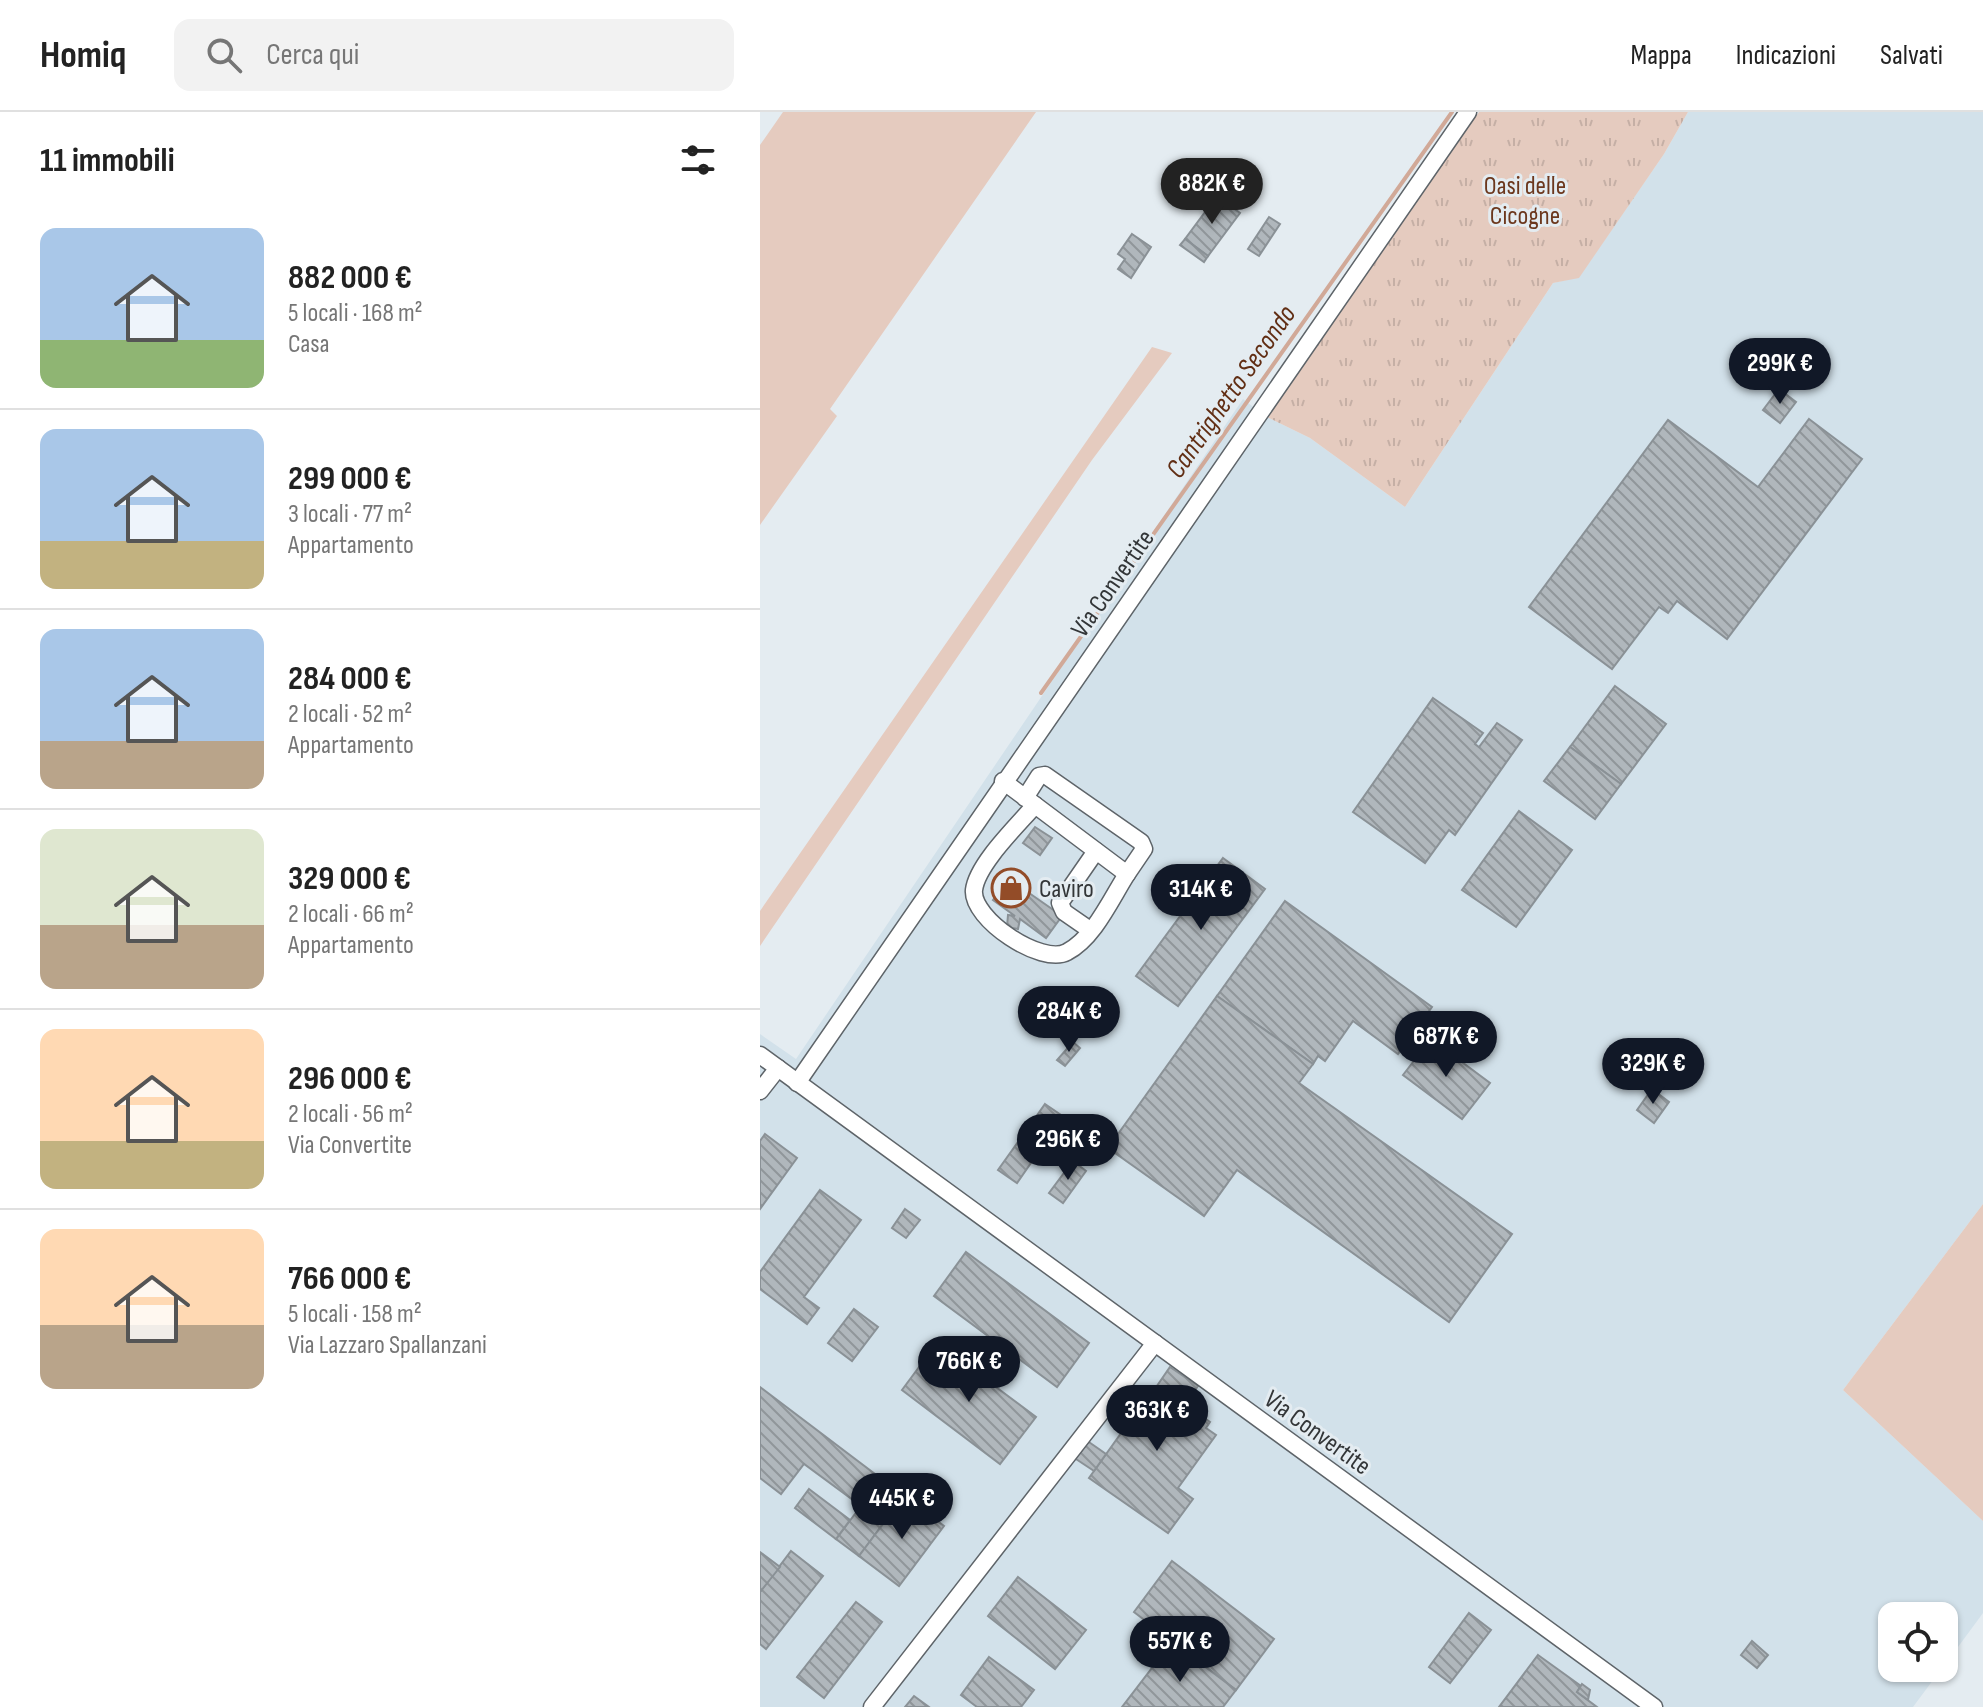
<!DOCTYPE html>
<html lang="it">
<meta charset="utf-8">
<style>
:root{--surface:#fff;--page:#f2f2f2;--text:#222;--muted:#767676;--line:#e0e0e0;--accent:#111827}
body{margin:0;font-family:"Sofia Sans Condensed",sans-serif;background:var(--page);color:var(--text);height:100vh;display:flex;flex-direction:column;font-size:30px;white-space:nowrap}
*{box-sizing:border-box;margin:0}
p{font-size:26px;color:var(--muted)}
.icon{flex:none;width:44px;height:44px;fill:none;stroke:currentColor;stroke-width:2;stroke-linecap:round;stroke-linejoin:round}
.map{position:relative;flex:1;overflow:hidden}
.sheet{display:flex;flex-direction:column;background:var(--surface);width:760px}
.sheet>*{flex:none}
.fabs{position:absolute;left:1118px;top:1490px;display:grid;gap:16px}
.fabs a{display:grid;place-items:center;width:80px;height:80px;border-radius:16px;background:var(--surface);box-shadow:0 2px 6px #0004;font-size:40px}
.price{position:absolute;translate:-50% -68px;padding:0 18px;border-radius:28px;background:var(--accent);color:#fff;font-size:26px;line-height:52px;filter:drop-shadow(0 2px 4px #0008)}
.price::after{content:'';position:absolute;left:50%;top:48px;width:24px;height:18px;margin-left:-12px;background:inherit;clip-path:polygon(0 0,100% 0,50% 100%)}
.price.active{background:#222;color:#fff}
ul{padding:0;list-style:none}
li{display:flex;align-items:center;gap:24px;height:200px;padding:0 40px}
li+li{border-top:2px solid var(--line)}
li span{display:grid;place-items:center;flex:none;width:224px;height:160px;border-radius:16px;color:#555}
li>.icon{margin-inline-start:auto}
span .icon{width:96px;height:96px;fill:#fffc;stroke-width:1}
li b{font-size:34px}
h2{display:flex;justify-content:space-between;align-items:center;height:96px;padding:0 40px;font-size:34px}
header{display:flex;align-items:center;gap:48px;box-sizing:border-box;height:112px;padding:0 40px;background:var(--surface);border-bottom:2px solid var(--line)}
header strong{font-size:38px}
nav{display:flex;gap:44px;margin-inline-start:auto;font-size:28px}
.search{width:560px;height:72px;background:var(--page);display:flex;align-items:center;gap:20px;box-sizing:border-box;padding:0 28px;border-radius:16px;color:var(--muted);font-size:30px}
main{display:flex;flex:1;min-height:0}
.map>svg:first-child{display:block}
</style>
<header>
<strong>Homiq</strong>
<div class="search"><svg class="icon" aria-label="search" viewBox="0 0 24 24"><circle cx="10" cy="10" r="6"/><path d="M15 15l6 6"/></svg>Cerca qui</div>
<nav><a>Mappa</a><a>Indicazioni</a><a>Salvati</a></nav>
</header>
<main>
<section class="sheet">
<h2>11 immobili<svg class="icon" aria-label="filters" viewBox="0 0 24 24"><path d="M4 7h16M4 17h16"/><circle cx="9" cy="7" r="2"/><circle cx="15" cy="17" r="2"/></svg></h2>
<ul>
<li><span style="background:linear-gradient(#a9c7e8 70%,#8fb573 0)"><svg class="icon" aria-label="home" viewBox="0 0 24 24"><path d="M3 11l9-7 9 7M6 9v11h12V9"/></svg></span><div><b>882 000 €</b><p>5 locali · 168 m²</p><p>Casa</p></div></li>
<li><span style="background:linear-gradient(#a9c7e8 70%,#c2b280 0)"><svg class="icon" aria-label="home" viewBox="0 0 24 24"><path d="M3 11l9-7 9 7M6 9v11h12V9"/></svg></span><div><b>299 000 €</b><p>3 locali · 77 m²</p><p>Appartamento</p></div></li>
<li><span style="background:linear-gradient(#a9c7e8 70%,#b9a48a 0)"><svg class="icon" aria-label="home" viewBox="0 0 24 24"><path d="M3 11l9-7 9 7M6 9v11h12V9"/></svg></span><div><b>284 000 €</b><p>2 locali · 52 m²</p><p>Appartamento</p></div></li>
<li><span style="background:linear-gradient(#dfe7d0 60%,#b9a48a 0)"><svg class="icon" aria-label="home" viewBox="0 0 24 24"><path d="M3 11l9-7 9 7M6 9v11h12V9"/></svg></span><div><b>329 000 €</b><p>2 locali · 66 m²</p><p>Appartamento</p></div></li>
<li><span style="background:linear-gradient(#ffd9b3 70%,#c2b280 0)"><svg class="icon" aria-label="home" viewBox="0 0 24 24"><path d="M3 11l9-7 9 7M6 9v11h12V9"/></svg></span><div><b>296 000 €</b><p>2 locali · 56 m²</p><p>Via Convertite</p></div></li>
<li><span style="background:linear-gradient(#ffd9b3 60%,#b9a48a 0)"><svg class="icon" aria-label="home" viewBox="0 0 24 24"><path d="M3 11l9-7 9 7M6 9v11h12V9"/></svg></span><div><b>766 000 €</b><p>5 locali · 158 m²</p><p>Via Lazzaro Spallanzani</p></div></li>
</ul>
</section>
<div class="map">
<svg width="1223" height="1595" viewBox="0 0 1223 1595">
<defs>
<pattern id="park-tufts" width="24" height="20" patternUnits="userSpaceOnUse" patternTransform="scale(2)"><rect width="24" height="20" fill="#e5cbbf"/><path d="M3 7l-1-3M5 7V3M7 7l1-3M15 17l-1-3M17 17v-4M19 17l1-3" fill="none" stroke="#c5afa5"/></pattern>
<pattern id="building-back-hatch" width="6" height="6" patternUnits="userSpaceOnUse" patternTransform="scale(2)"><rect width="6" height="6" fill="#b0b7bc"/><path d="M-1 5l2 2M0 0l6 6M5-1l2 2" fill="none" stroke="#90969a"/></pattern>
</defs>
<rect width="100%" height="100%" fill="#e4ecf1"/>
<!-- built -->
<path fill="#d2e1ea" d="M928,0H1223V1092L1083,1278L1223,1409V1501L1184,1554V1504H1132V1556H1182L1153,1595H0V922L36,947L483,287L505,304L550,326L645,395L793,171L819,165L904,42Z"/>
<!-- grass -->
<g fill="#e5cbbf">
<path d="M23,0H276L70,297L77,304L0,413V33Z"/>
<path d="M392,235L412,241L332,348L0,834V799Z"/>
<path d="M1223,1092V1409L1083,1278Z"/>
</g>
<!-- park -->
<path fill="url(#park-tufts)" d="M719,0H928L904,42L819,166L793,171L645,395L550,326L505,304Z"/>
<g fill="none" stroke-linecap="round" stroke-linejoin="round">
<!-- stream -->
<path stroke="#d1a998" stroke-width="4" d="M281,581L692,0"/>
</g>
<!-- building -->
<g fill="url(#building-back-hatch)" stroke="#8a9196" stroke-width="2">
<path d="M457,84L480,101L448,144L425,127Z"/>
<path d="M509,105L520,112L499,144L488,137Z"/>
<path d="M372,122L391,135L371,166L358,157L365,147L358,142Z"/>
<path d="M425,127L448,144L444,150L420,133Z"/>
<path d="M1019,277L1036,290L1020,311L1003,298Z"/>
<path d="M1049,307L1102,347L967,527L917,489L908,501L899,495L852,557L769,495L908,308L998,375Z"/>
<path d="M855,574L906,612L861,672L810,635Z"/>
<path d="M673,586L723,621L715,632L719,635L737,611L762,628L695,723L689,718L665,751L593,700Z"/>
<path d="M810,635L861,672L835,707L784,669Z"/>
<path d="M759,699L812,738L756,815L702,778Z"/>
<path d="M275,715L292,726L280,743L263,731Z"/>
<path d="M463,746L505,777L418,894L376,864Z"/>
<path d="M249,767L302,804L286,826L260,807L258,817L247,815L248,803L255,804L233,788Z"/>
<path d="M525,789L672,895L638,942L593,909L565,949L558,944L553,952L457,884Z"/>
<path d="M457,884L553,952L539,971L752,1122L689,1210L477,1058L444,1104L348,1036Z"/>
<path d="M671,927L730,971L702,1007L643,963Z"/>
<path d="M313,930L320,936L305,954L297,948Z"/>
<path d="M892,977L909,990L894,1011L877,998Z"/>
<path d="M285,992L304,1005L291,1022L273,1009Z"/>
<path d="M273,1009L291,1022L257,1071L238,1058Z"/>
<path d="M5,1022L37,1046L0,1097V1029Z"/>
<path d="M313,1049L326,1059L303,1091L289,1081Z"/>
<path d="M60,1078L101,1108L44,1185L59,1196L47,1212L0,1177V1160Z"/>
<path d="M145,1097L160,1108L146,1126L132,1116Z"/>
<path d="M206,1140L329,1231L297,1275L174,1184Z"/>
<path d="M94,1197L118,1215L92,1249L68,1231Z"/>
<path d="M177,1231L276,1305L240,1352L142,1278Z"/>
<path d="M410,1255L438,1274L425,1292L450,1310L446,1316L456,1323L418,1376L433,1387L408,1421L329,1366L364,1317L356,1312L362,1303L372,1310L385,1291L377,1286L382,1279L390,1284Z"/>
<path d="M0,1275L144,1384L99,1444L76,1427L101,1394L44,1352L21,1382L0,1366Z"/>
<path d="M326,1328L346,1342L334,1359L313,1345Z"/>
<path d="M49,1377L90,1408L76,1427L35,1396Z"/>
<path d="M144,1384L184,1414L139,1474L99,1444Z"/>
<path d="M31,1439L63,1464L6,1537L0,1532V1480Z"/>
<path d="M0,1440L20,1455L0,1480Z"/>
<path d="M412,1449L514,1527L476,1578L374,1500Z"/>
<path d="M258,1465L326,1518L295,1557L228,1504Z"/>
<path d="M96,1490L122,1510L64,1586L37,1565Z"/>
<path d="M709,1501L731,1518L690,1571L669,1555Z"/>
<path d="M992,1529L1008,1543L997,1556L981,1543Z"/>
<path d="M412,1530L476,1578L463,1595H362Z"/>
<path d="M778,1543L821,1574L817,1580L837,1595H739Z"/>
<path d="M229,1545L274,1578L261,1595H217L201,1583Z"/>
<path d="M822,1572L830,1578L828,1588L817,1580Z"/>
<path d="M154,1584L169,1595H145Z"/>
</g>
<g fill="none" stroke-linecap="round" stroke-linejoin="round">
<defs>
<g id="minor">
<path d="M243,669L367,762L384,737L381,730L285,663L279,664L265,686"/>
<path d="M275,693C258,713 217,752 214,778C211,807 282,854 307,840C334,826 351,787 367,762"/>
<path d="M330,818L304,800L300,791L336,739"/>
<path d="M0,943L894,1595"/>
<path d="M37,971L708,0"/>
<path d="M0,979L18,956"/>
<path d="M112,1595L395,1231"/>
</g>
</defs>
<!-- minor casing -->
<use href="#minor" stroke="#5e6469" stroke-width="19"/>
<!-- minor -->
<use href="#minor" stroke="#fff" stroke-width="16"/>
</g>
<!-- icons -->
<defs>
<symbol id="shop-ring" viewBox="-11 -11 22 22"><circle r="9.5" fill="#e4ecf1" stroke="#934c28" stroke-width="1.5"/><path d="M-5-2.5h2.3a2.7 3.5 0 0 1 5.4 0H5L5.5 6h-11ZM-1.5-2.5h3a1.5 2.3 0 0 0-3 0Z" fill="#934c28"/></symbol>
</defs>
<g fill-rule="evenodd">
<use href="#shop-ring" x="229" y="754" width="44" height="44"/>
</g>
<g text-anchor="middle" stroke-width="6" stroke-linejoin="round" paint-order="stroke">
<!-- park labels -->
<g font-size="26" fill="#6c381e" stroke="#e4ecf1">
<text x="765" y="82">Oasi delle<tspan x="765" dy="30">Cicogne</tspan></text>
</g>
<!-- street labels -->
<g font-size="26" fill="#333638" stroke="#e4ecf1">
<text transform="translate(352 471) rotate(-55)" y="9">Via Convertite</text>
<text transform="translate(558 1320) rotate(36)" y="9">Via Convertite</text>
</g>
<!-- poi labels -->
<g font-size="26" fill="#333638" stroke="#e4ecf1" text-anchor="start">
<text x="279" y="785">Caviro</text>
</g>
<!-- water labels -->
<g font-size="28" font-style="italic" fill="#612e14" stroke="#e4ecf1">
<text transform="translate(470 279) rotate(-55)" y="10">Cantrighetto Secondo</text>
</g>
</g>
</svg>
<div class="fabs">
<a><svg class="icon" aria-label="locate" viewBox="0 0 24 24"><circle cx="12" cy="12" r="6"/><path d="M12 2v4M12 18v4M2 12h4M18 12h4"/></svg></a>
</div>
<b class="price active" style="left:452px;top:114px">882K €</b>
<b class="price" style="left:1020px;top:294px">299K €</b>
<b class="price" style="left:441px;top:820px">314K €</b>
<b class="price" style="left:309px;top:942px">284K €</b>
<b class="price" style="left:686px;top:967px">687K €</b>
<b class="price" style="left:893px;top:994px">329K €</b>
<b class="price" style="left:308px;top:1070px">296K €</b>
<b class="price" style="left:209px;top:1292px">766K €</b>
<b class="price" style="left:397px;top:1341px">363K €</b>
<b class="price" style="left:142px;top:1429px">445K €</b>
<b class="price" style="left:420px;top:1572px">557K €</b>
</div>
</main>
